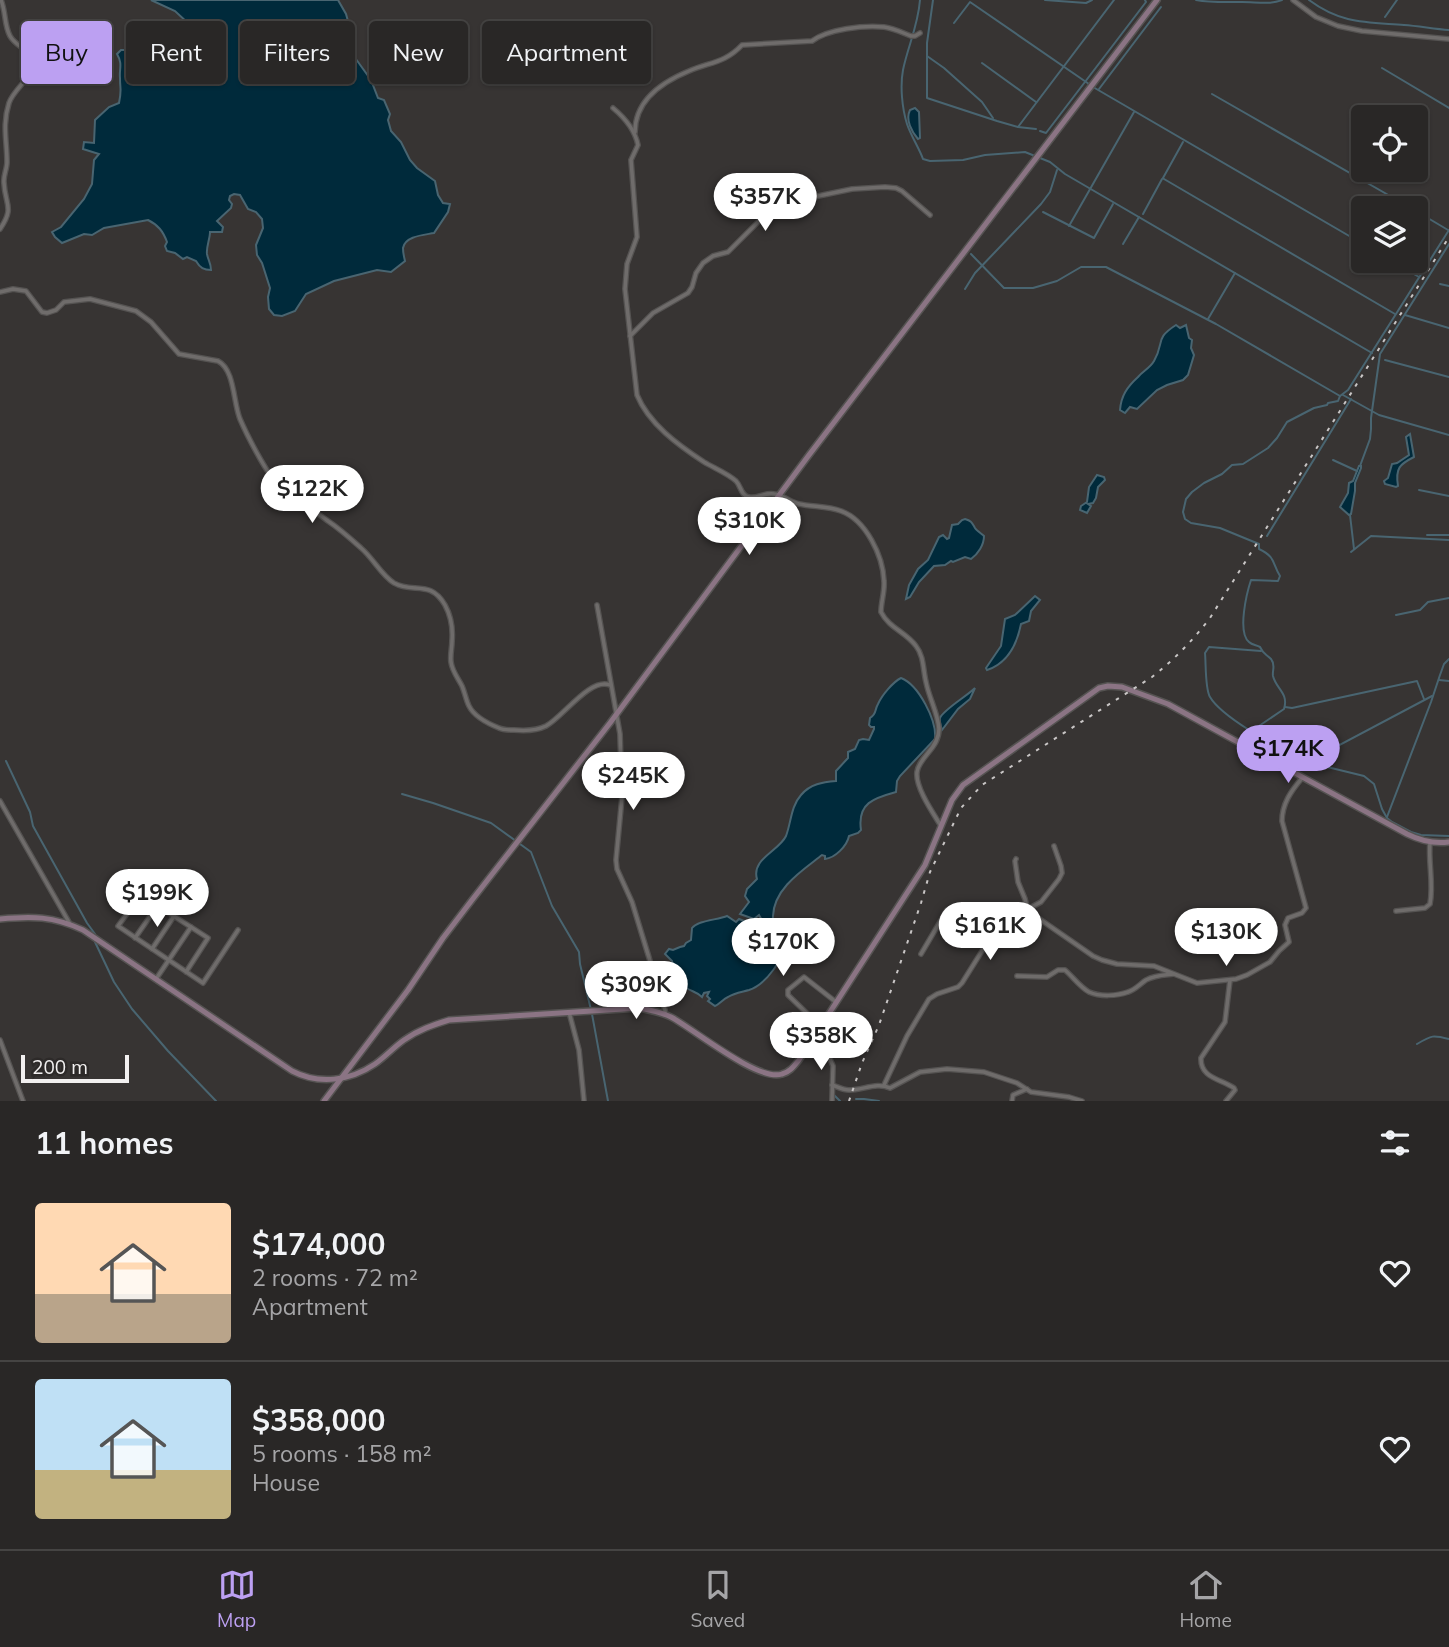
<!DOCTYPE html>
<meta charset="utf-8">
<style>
:root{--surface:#292726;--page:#353332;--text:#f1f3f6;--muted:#a5a5a7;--line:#454443;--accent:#bca0f2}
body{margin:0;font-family:Mulish,sans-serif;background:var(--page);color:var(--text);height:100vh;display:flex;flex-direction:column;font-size:26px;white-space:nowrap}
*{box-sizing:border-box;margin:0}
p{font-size:23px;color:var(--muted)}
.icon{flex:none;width:38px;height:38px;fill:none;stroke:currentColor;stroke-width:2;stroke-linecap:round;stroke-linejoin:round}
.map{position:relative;height:1101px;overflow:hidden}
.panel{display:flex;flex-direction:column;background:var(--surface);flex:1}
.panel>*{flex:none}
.top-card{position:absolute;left:21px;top:21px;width:700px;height:63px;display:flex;gap:14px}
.tools{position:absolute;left:1351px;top:105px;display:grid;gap:14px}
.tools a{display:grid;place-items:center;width:77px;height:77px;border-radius:7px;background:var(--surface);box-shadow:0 2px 5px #0004,0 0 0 2px var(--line);font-size:35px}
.scale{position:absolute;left:21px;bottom:18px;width:108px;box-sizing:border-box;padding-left:7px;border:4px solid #f2f0f0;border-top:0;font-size:19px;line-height:24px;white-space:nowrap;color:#f2f0f0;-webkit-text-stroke:5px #2d2a29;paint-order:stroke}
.price{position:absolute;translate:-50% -60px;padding:0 16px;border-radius:24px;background:#fff;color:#222;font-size:23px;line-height:46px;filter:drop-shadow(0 2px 4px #0008)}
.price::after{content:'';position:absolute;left:50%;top:42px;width:21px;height:16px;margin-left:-10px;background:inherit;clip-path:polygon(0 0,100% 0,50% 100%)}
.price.on{background:var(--accent);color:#111}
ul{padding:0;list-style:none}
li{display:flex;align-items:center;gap:21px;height:175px;padding:0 35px}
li+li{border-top:2px solid var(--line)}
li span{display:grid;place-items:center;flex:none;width:196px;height:140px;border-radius:7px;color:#555}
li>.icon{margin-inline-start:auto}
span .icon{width:84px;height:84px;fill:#fffc;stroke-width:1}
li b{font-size:30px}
h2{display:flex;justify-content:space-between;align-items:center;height:84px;padding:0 35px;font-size:30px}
.chip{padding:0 24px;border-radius:7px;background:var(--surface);box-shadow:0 2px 5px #0004,0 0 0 2px var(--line);font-size:24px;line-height:63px}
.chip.on{background:var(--accent);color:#111}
.tabs{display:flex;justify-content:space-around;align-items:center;height:98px;border-top:2px solid var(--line);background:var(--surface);font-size:19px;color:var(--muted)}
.tabs a{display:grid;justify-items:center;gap:4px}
.tabs .on{color:var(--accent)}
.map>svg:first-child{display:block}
</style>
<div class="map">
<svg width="1449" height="1101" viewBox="0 0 1449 1101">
<rect width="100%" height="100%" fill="#373433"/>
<!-- water -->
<g fill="#002a3b" stroke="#496571" stroke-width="2">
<path d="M151,0H338L346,14L351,32L353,55L371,80L378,98L384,100L390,114L388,120L391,131L401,142L410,160L417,168L435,181L438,195L443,203L450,204L448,212L434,233C424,235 405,236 403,248C403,252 404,257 405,261L391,272L377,270L334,281L306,294L295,311L282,316L274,315L269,309L268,297L270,288L262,263L257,255L256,245L263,228L262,219L256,212L248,209L240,195L234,194L230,196L229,200L232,204L231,208L217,221L223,227L222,232H210C210,239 206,247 207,254C208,260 211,263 211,270C204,270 200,268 196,261L187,257L183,259L175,253L167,251L165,246L167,242C163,231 158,225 148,220L104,228L92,235L84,234L62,243L55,237L52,232L61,227L84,199L92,184L94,160L99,154L83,149L84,142L94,143L95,120L109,107L119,103C122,89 120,91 120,78C119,69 123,64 117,54L121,50H127L137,44L135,38L137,33L157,34L183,47L198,52L211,47L214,40L189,24L175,11Z"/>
<path d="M915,108L919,112L920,138L918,139C912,132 905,120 910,110Z"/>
<path d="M1176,325L1180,328L1186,325L1189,338L1192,340L1191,348L1194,355L1188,375L1183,380L1167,385L1157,390L1137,409L1130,407L1125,413L1120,410C1121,396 1127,387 1138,377C1143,371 1150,368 1154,361C1165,342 1154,339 1176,325Z"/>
<path d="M1410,434L1414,457C1400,464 1395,468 1398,486L1396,487L1385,484L1384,481L1388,478L1392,464L1397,463L1409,455L1406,437Z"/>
<path d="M1359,466H1361V468L1355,483V491L1351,514L1349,515L1340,507L1348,493L1349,483L1353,481Z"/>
<path d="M1097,475L1104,477L1105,480L1098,487L1096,498L1093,503L1088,504L1091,506L1087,513L1080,510L1081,506L1087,502L1089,487Z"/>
<path d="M965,519C972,521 972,523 975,528C977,531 982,534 984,536C984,545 978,554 971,559L965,557L953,562L951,561L945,565L934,566L919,582L910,597L906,599L909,585L918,569L928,560L939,537L943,535L947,539L949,538L952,525L958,524L962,520Z"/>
<path d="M1035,596L1040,600L1031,611L1029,621L1021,624C1017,644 1008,663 987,670L986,668L1001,646L1005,619L1015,615Z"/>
<path d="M901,678C919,685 937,721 935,739L900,776L897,781L896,792C874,798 857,803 861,830L858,833L849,836C847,846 835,858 825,859V856L822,855C803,870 774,888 773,916C772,929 782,930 784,940C787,957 765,985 749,990C742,992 734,993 728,997C723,999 720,1004 715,1006L708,1001L710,999L707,996L709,992L704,993L702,997C697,992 693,992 686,988C679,983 673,969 672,961L665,954L669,949L673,950L680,947L684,946L686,943L691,940C691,939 692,929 692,928C698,920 718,920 727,916L736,922L739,919C750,925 754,916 761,930L767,924H770V923L763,922L759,915L754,919L740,914L749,902L745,896L747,889L757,879C751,859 779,851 786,836C791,823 791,806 801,795C810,784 823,782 836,781V771L848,758V752L855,749L859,740L863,739L869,740L874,729V727H871L869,725L870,718C877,714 874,711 878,704C882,695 893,682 901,678Z"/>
<path d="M975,688L970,699L958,709L942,730C941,727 939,721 940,718C943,710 967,696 975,688Z"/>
</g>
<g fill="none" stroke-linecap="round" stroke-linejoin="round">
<!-- stream -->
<g stroke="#496571" stroke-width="2">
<path d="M920,0C918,26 908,46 903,70C900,86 902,108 907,124C911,136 919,148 923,159L930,161L963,160L985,155L1025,152L1050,162L1065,174L1372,353"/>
<path d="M933,0L927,43V98L997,121L1018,127L1036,129"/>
<path d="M1045,0L1086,3L1092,0"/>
<path d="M1196,0C1212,3 1227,2 1242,2C1257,2 1269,5 1282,0"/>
<path d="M1309,0C1341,24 1366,22 1404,25C1419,26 1434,29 1449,30"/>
<path d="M1385,17L1397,0"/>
<path d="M954,23L970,2L1089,84"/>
<path d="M927,56L944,68L982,102L993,118"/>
<path d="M982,63L1036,102"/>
<path d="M1382,68L1449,108"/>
<path d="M1093,87L1363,244"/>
<path d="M1099,89L1161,7"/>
<path d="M1212,94L1411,208"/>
<path d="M1018,127L1114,0"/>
<path d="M1040,131L1046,133L1146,2L1145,0"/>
<path d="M1183,142L1163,178L1164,179L1395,314"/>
<path d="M1416,211L1448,230"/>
<path d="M1043,212L1094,238L1113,204"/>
<path d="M1143,214L1162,179"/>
<path d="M1069,226L1134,112"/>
<path d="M1123,244L1139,217"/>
<path d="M971,254L1004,288H1033L1057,281L1081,267H1106L1216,324L1340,396L1348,390L1449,230"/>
<path d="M1391,261L1419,277"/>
<path d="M1440,284L1449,286"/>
<path d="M965,289L975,273L1041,204L1050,192L1057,170"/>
<path d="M1405,315L1449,328"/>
<path d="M1208,319L1235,273"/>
<path d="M1385,360L1449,377"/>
<path d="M1343,395L1379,415L1449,435"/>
<path d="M1333,460L1357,471"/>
<path d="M1360,466L1370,439L1371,429V418L1380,354L1449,244"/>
<path d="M1419,490L1449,496"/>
<path d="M1350,515L1354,549"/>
<path d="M1427,535H1449"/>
<path d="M1267,536L1351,399"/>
<path d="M1351,552L1371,536L1449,540"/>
<path d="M1396,615L1420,610L1428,602L1449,598"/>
<path d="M1439,680L1449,681"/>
<path d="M1285,707L1292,708L1417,681L1424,699"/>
<path d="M1256,728L1284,709C1289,693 1276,689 1273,676C1272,670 1276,665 1271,659C1266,654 1263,654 1260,647C1256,645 1252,645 1249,642C1237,632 1247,592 1251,580L1278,581L1280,576C1272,563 1276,557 1259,549V544L1220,528L1191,523L1185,519L1183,512L1186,499L1192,492L1204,483L1222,474L1232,465L1243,464L1268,448L1277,438L1287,422L1314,408L1327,405L1328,403L1338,401L1340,396"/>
<path d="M1249,730C1238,723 1217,709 1210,697C1205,689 1206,663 1205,653L1209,647L1261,651"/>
<path d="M1253,739V745L1294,767H1298L1432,696"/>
<path d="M6,761L30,812L33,826L87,923L95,934V936"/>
<path d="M1304,765L1315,764L1364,776L1374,784L1382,809L1387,818L1392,822L1411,832L1421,835L1449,836"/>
<path d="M402,794L433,803L491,823L531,852L552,906L579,952L580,964L592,1014L608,1101"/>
<path d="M1387,817L1431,702L1440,675L1444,664L1449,659"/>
<path d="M95,942L114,982L132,1009L168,1051L216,1101"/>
<path d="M1417,1044C1432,1035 1433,1035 1449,1039"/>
<path d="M832,1093L840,1101"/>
<path d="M856,1099H864L879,1101"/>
</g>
<defs>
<g id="minor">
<path d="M1293,0L1316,17L1338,26L1362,31L1449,39"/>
<path d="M613,108C625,118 635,130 638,145L631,160L637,237L627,264L625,289L637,395C649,424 678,445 704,462C714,468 727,473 736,481C741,486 741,496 749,497C757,499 765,492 774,494C783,495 790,502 799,504C813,507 828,506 841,511C866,520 883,556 884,581C885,591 881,602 881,612C889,628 906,632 916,646C924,656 923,670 926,682C929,698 938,713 939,729C939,739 934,746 928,753C923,759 918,765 917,772C915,787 933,813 941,826"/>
<path d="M635,132C635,100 662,82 689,71C710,62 725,63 742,45L812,41C828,29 864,25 884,27C893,28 903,33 911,36H915L920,33"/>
<path d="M0,229C15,207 5,205 4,183C3,176 7,169 7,162C7,141 2,125 9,103C13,90 35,74 34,64C33,51 16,47 10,36C4,25 6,12 1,0"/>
<path d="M0,292L13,289L26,291L42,312L47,313L56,310L64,302L90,299L136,311L151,322L179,354L218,361C235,370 233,402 240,419C246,433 266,473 277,483C292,499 311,508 328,521C340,529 351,539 361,548C373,558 381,575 394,583C413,594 430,579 445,605C451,616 453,629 452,641C452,648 450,655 451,662C452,671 458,678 462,686C465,693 466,700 469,706C474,716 489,724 499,728C503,730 509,730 514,730C525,731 536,731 546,726C563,717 590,677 610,685"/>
<path d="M630,336L653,313L688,293L692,287L696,273L703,263L713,256L728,252L766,214L773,209L794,201L852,189L885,187L896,188L902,191L930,215"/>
<path d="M597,605L620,734L622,797L616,860L617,869L632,902L665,1010V1014"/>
<path d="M0,801L70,924"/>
<path d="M1016,859L1015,861L1018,882L1025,899L1028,911L1093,956L1102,960L1117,964L1154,966L1197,983L1236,979L1247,975L1270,962L1279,951L1289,942L1285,925L1288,918L1302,913L1306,908L1282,821C1282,804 1291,791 1302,778"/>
<path d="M1396,911L1425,908L1430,904C1434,883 1428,863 1430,842"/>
<path d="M992,935L997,932L1005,917L1024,911L1041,902L1059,879L1062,873L1061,866L1054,846"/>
<path d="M135,938L158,905"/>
<path d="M152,949L174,916"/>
<path d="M186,972L208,938L141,895L118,926L203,983L238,930"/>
<path d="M1017,976L1047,977L1058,970H1065C1073,977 1080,987 1089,992C1100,997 1117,996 1128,992C1135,990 1140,984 1146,980C1155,975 1164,975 1173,974"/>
<path d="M156,979L191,927"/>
<path d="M569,1012L579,1050L584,1101"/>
<path d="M820,1026L788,995V990L804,977L836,1002"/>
<path d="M0,1040L23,1101"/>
<path d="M811,1044L830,1059L833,1066L832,1101"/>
<path d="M832,1085C838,1087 843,1090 849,1090C863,1090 877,1082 890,1088L920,1072L947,1069L984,1072L1017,1083L1031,1092L1069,1097L1082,1101"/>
<path d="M884,1085L907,1036L929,999L937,994L958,987L962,983L992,935L950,909L947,910L921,954"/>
<path d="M1012,1101L1013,1095L1027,1089"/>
<path d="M1226,1101L1235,1090L1234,1088C1221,1079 1200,1078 1201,1058L1225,1022L1230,980"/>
</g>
<g id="secondary">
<path d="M0,919C32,916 53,916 83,930L292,1071C319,1085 350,1081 375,1064C385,1057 394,1047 404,1040C418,1030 433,1025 449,1020L639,1008C650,1010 661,1012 671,1017C695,1030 758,1082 782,1074C790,1072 794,1066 799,1060L925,865L952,800L963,785L1099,688L1108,686L1122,687L1168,704L1407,834C1421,841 1434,844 1449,842"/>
<path d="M324,1101L408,990L443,938L472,900L610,723L809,455L1157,0"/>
</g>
</defs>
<!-- minor casing -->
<use href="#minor" stroke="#555352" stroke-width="6"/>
<!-- secondary casing -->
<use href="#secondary" stroke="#555352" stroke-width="8"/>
<!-- minor -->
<use href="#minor" stroke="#6f6c6b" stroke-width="3.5"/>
<!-- secondary -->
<use href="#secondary" stroke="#8b7484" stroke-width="5"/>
<!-- rail -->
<path stroke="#c9c6c6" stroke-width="2" stroke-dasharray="3.5 7" stroke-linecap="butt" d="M849,1101L862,1063L879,1025L921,903L930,872L961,808L982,785L1152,677C1175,659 1193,640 1210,618L1449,237"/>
</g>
</svg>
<div class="tools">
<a><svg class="icon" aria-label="locate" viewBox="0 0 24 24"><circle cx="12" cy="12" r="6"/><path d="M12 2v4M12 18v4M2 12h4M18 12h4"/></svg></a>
<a><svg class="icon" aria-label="layers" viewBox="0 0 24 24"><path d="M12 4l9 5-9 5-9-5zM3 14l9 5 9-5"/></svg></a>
</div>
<div class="scale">200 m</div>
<b class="price" style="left:765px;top:233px">$357K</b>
<b class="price" style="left:312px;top:525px">$122K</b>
<b class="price" style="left:749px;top:557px">$310K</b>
<b class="price on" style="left:1288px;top:785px">$174K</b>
<b class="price" style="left:633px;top:812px">$245K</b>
<b class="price" style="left:157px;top:929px">$199K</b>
<b class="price" style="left:990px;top:962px">$161K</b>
<b class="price" style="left:1226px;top:968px">$130K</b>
<b class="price" style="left:783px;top:978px">$170K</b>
<b class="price" style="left:636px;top:1021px">$309K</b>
<b class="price" style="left:821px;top:1072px">$358K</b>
<div class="top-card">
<a class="chip on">Buy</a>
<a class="chip">Rent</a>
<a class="chip">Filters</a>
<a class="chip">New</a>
<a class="chip">Apartment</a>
</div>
</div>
<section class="panel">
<h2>11 homes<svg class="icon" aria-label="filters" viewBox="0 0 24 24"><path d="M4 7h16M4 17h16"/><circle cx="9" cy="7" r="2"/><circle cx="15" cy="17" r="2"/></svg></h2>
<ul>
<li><span style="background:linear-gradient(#ffd9b3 65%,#b9a48a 0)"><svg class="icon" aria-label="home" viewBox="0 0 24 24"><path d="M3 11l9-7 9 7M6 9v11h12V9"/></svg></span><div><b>$174,000</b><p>2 rooms · 72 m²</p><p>Apartment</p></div><svg class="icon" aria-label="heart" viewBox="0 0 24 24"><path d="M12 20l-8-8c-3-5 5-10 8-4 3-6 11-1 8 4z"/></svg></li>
<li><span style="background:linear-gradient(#bfe0f5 65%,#c2b280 0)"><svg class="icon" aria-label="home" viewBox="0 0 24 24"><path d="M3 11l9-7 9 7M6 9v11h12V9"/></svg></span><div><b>$358,000</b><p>5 rooms · 158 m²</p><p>House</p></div><svg class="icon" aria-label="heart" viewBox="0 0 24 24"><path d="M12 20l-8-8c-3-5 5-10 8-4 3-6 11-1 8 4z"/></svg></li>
</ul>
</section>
<nav class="tabs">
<a class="on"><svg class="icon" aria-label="map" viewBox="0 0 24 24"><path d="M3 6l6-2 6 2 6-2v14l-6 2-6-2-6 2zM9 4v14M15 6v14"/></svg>Map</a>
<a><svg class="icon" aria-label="saved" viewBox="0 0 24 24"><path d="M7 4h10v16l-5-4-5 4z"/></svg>Saved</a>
<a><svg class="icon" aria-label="home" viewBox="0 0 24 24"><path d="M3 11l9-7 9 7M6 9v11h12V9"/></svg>Home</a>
</nav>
